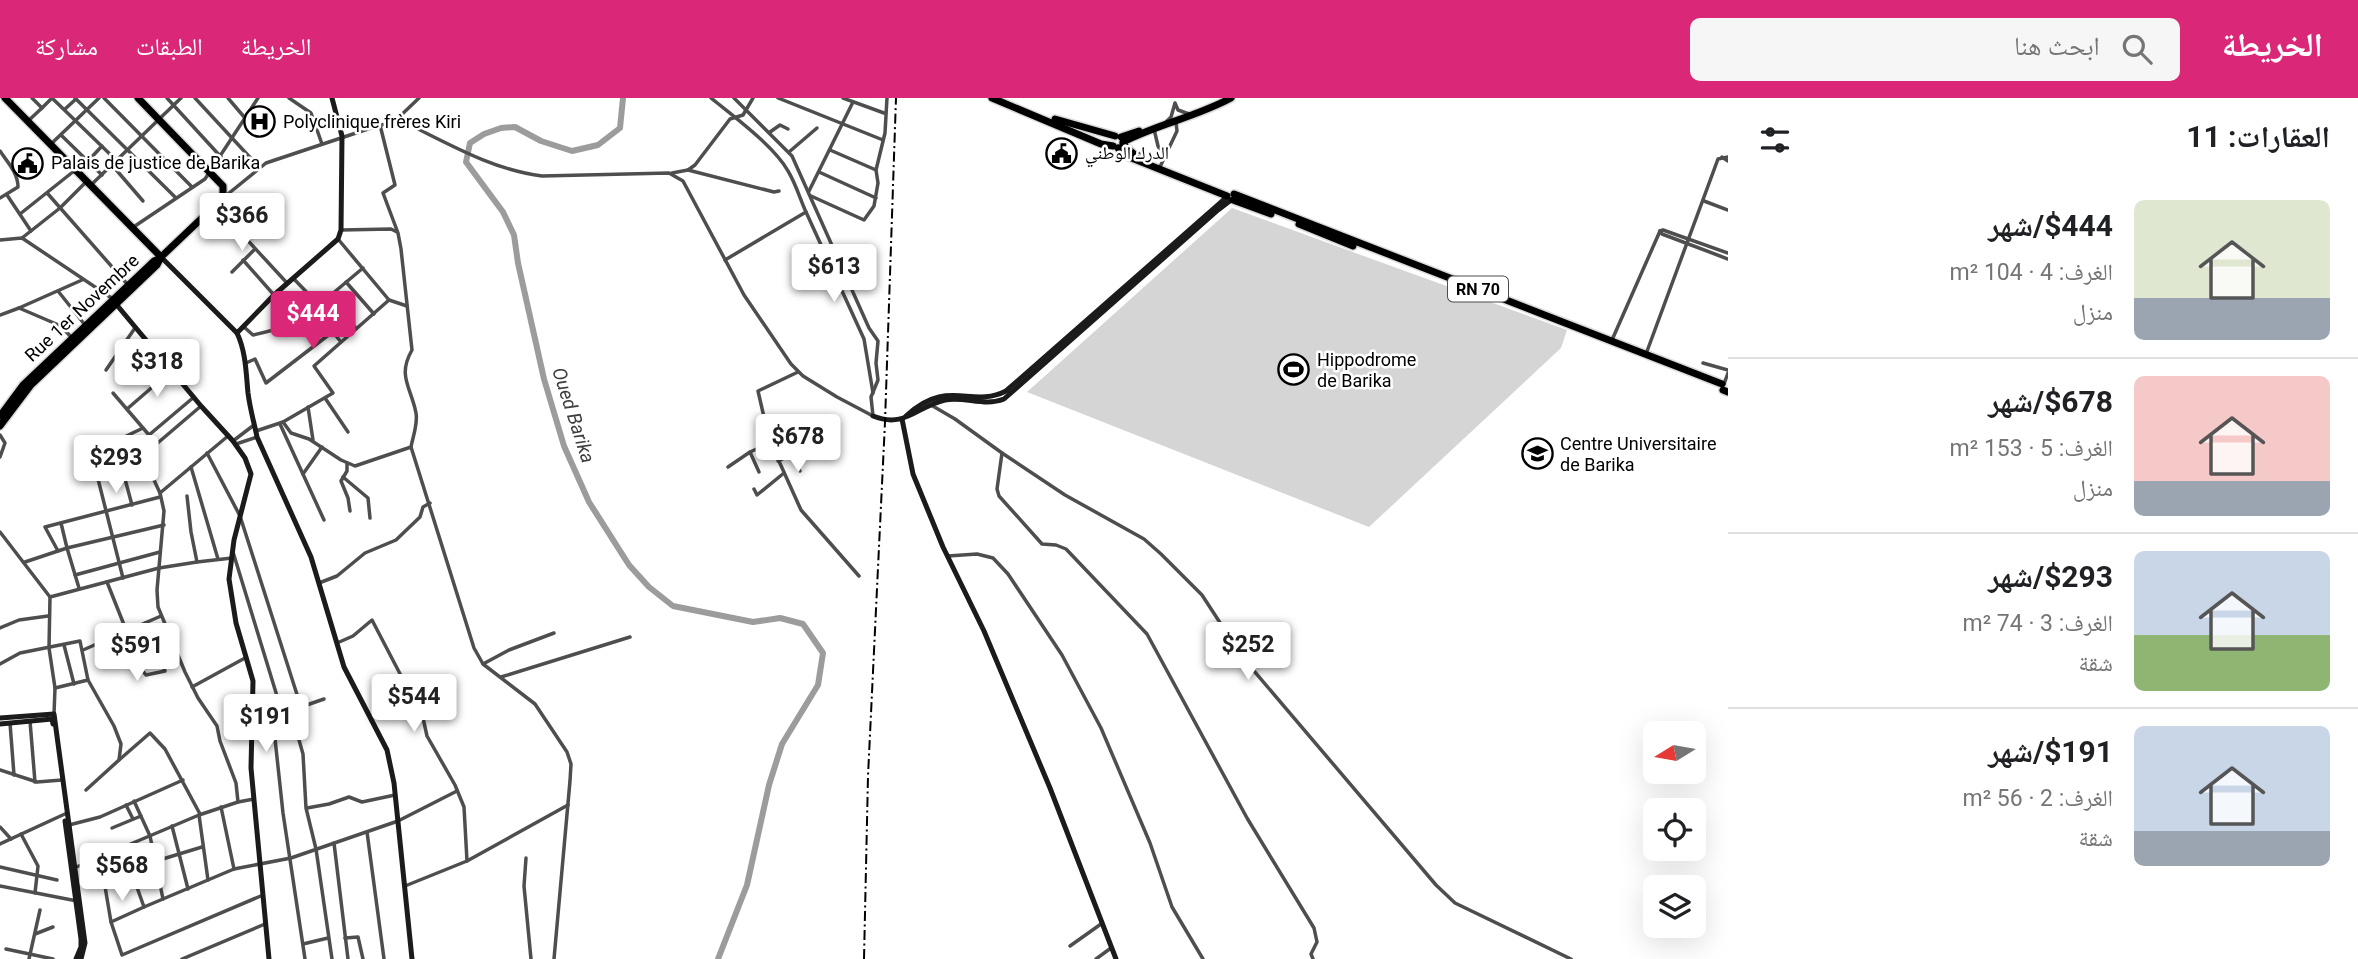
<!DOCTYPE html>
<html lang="ar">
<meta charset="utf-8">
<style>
:root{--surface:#fff;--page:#f6f6f6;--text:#202124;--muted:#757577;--line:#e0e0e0;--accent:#db2777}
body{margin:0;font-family:Roboto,"Noto Naskh Arabic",sans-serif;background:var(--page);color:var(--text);direction:rtl;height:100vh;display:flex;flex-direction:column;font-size:26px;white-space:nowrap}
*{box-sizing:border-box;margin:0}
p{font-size:23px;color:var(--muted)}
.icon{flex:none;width:38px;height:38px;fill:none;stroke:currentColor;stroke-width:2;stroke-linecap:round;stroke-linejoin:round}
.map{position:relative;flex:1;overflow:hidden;direction:ltr}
.details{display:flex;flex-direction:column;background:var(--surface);width:630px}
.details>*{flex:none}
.needle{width:46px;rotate:259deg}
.fabs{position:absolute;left:1643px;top:623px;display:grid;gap:14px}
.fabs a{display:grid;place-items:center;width:63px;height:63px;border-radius:10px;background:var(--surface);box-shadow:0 7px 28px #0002;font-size:35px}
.price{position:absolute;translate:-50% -60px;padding:0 16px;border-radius:7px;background:#fff;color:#222;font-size:23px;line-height:46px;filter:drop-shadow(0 2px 4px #0008)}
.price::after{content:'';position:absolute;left:50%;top:42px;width:21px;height:16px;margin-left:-10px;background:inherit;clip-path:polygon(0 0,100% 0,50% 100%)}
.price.active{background:var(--accent);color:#fff}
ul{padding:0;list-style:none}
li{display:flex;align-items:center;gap:21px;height:175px;padding:0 28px}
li+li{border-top:2px solid var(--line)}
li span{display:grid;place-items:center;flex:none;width:196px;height:140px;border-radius:10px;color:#555}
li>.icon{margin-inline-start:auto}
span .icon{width:84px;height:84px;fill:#fffc;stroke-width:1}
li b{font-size:30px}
h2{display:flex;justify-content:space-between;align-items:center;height:84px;padding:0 28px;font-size:30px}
header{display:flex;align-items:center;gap:42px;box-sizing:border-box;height:98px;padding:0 35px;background:var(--accent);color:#fff}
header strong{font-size:33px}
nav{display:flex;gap:38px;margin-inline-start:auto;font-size:24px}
.search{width:490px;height:63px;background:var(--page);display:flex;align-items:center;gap:18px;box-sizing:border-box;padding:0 24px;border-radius:10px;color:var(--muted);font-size:26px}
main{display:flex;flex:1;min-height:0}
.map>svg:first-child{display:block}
</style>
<header>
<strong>الخريطة</strong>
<div class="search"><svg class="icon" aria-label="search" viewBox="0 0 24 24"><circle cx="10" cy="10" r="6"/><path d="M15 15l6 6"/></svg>ابحث هنا</div>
<nav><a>الخريطة</a><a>الطبقات</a><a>مشاركة</a></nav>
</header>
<main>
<section class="details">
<h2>العقارات: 11<svg class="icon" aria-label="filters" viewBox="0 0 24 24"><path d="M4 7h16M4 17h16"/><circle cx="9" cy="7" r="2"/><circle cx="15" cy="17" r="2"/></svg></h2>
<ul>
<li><span style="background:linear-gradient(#dfe7d0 70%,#9aa5b1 0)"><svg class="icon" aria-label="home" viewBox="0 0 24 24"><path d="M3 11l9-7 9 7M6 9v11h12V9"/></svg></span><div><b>$444/شهر</b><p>الغرف: 4 · 104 m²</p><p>منزل</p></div></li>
<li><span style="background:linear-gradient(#f6c9c9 75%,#9aa5b1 0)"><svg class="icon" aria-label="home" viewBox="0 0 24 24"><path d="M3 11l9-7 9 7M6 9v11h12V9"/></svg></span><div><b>$678/شهر</b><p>الغرف: 5 · 153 m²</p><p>منزل</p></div></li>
<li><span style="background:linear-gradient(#c9d6e8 60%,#8fb573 0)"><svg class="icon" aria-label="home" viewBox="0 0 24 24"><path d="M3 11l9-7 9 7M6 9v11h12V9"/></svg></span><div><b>$293/شهر</b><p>الغرف: 3 · 74 m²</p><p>شقة</p></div></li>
<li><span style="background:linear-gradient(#c9d6e8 75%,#9aa5b1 0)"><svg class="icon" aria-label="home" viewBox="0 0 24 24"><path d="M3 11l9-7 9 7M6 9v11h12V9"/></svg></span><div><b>$191/شهر</b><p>الغرف: 2 · 56 m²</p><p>شقة</p></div></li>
</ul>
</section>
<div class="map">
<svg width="1728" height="861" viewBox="0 0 1728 861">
<rect width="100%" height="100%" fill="#fff"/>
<!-- green -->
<path fill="#d5d5d5" d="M1232,110L1567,232L1561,250L1369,429L1027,294Z"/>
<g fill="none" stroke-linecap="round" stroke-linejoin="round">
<!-- river -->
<path stroke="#9c9c9c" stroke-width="6" d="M623,0L620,30L598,47L572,53L541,43L515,29L501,30L484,36L470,45L466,64L503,114L514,137L518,165L544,281L564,348L589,404L629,467L649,489L673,508L753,524L780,520L803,526L823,555L818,587L782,646L769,687L747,787L718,861"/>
<defs>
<g id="primary">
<path d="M5,0L161,159"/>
<path d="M992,0L1101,46L1113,48"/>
<path d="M1055,21L1115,38"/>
<path d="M1121,39L1139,33"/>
<path d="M1123,44C1158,26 1196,19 1231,0"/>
<path d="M1123,46L1135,57"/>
<path d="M1118,50L1124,57L1227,98"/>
<path d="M1234,96L1722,286"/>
<path d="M1233,102L1271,116"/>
<path d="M1299,126L1353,148"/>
<path d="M1723,292L1728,294"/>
<path d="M0,318L23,287L154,163L161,160"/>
<path d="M0,328L31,287L157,167L161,159L223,100V88L138,0"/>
</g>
</defs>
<!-- primary casing -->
<use href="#primary" stroke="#dbdbdb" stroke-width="10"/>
<!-- street -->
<g stroke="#4e4e4e" stroke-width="3.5">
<path d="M32,0L42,10L52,0"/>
<path d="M52,0L116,62"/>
<path d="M75,0L175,99"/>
<path d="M104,0L192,89"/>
<path d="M167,0L221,59"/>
<path d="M195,0L258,68"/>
<path d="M228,0L245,20"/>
<path d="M289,0L311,15L322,46"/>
<path d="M711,0C733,18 774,48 788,73C796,86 800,101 806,114L725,162"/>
<path d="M778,0L883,42"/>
<path d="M843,0L884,15"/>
<path d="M65,11L76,1"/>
<path d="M28,23L42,10"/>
<path d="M395,23L419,0"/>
<path d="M1165,25L1171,19L1175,5L1178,12L1189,16"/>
<path d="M1154,31L1158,48L1164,60"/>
<path d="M770,34L780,27L788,31"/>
<path d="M61,37L102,77"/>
<path d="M51,46L99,0"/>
<path d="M830,52L876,72"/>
<path d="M0,53C8,65 18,75 18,89L0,100"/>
<path d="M789,54L817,30"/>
<path d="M1722,59L1728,63"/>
<path d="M88,63L102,48"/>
<path d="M112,67L143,103"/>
<path d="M1159,71L1177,33L1176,24"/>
<path d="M688,72L774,94L779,93"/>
<path d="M819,74L876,100"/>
<path d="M672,75L688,72L695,67L730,21L743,17L753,0"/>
<path d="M91,87L181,0"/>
<path d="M809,93L853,4"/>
<path d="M48,96L128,187"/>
<path d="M7,97L31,133"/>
<path d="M811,98L864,122L874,108L878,85L876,72L885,35L887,0"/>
<path d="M223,100L266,65L380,27L404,24C449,46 493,72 542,78L669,75L683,83L744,197L791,266L803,278L837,299L873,318L871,299L878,282L876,265L878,243L869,230L792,58L734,0"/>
<path d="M1704,103L1728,112"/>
<path d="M216,108L287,185"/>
<path d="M806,114L864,241L873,295"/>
<path d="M20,116L74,73"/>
<path d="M132,130L205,81L258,0"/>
<path d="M341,132L391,131L397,134"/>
<path d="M1660,133L1662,136L1728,161"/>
<path d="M1660,133L1663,132L1728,155"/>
<path d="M22,140L60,110L86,84"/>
<path d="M338,141L389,202L407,208"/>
<path d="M0,142L22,140L113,201"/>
<path d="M243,162L274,197"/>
<path d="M232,174L255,151"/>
<path d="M293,180L319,207L363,170"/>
<path d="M346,184L374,216"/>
<path d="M58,193L85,227"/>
<path d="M314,211L341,244"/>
<path d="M0,217L19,210"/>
<path d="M244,229L253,237C276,232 295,227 311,209L314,211L319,207"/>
<path d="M72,240L61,228L19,210L82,182"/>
<path d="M1612,242L1660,133"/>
<path d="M1646,256L1718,61L1728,59"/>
<path d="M246,265L255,261L266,285L348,222L356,230"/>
<path d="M1703,265L1728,272"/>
<path d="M106,272L135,230"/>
<path d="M798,274L758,293L769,341L801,412L859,478"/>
<path d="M1724,286L1728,275"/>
<path d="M113,295L149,337L194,299"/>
<path d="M325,300L348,334"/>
<path d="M931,307L955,321L1002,355L1065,397L1144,441L1161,456L1202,497L1243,560L1436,787L1455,805L1571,861"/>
<path d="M308,309L313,342"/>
<path d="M127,311L171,273"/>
<path d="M283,324L333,295L314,268L389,202"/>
<path d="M280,326L324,422"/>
<path d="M256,333L283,324L291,335L309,341L341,362L355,368L411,349C413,338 418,326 416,315C411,289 397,278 412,252L401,151L398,135L383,95L395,87L380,27"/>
<path d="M0,337L5,345L0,359"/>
<path d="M233,343L254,327"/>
<path d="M236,346L257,339"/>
<path d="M411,349L474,550L483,566L535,606L567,654L571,666L570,683L554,861"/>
<path d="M141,354L160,395L164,413L157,492L158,509L185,574L198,600L217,628L220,643L236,685L238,704"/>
<path d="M750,354L759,374"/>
<path d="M207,355L240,418L301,609L324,601"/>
<path d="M1002,355L997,391L999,398L1042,446L1056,447L1066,451L1147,536L1247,720L1314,830L1317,844L1311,856L1313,861"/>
<path d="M123,360L153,349L201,308"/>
<path d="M778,363L791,357L800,373"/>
<path d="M347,365V373L341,383L348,400L350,413"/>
<path d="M191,369L218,461"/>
<path d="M728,369L750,354L770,345"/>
<path d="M122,370L132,407"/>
<path d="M303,376L322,349"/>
<path d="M343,379L368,400L370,420"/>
<path d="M754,391L757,397L784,375"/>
<path d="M160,395L228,338"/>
<path d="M187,398L191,434L197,464L232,460"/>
<path d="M61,425L67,450L58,453L45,429L160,399"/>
<path d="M0,434L50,499L49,550L55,590L54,616"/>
<path d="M233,454L281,611L272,613L283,715L305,861"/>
<path d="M948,458L977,456L993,460L1008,476L1062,557L1101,630L1150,745L1172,809L1203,861"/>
<path d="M25,464L58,453"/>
<path d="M75,477L160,454"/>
<path d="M123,480L98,381L126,367L116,343L143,330"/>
<path d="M107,484L142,572L146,577L165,573L145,525"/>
<path d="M319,485L337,478L365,455L396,442L420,419L423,409L430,405"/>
<path d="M79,490L67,450L164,427"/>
<path d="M50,499L159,470L197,464"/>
<path d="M0,530L19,522L48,518"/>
<path d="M337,545L353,538L372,522L423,620L427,638L455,687L464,709L467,763"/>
<path d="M64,547L74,586"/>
<path d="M83,552L161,518"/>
<path d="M0,566L20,555L80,543L88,582L114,628L121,646L119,662L86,692"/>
<path d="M483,566L509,552L554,535"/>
<path d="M501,579L630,539"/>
<path d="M192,589L245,560"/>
<path d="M55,590L88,582"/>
<path d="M281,611L285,625L297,635L303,656L306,710L316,751L332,861"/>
<path d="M30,623L35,684"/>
<path d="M10,625L14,677"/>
<path d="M119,662L150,635L165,651L200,716"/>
<path d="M0,672L37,684L62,682"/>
<path d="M134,703L150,738L163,801"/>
<path d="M126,707L133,721"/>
<path d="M221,709L234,771"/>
<path d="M307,710L329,706L349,699L362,704L395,697"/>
<path d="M199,717L208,782"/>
<path d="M69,727L100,719L183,682"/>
<path d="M172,728L188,791"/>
<path d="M0,729L11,741"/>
<path d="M112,730L141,718"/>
<path d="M367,734L384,861"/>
<path d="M21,736L38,768L35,795"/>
<path d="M334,745L348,861"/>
<path d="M0,746L67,715"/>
<path d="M123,750L144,809L234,771L291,760L398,723L457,693"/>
<path d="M100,759L111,824L122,857L263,797"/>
<path d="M526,760L524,788L531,861"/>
<path d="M0,769L57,782"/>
<path d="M74,770L199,717L238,704L254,701"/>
<path d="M130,771L202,749"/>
<path d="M0,788L77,803"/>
<path d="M405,788L467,763L568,707"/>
<path d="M111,824L144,809"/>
<path d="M35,836L53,829"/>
<path d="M345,840L358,839L363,861"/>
<path d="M303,846L328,840"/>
<path d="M1070,848L1101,826"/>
<path d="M6,851L53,861"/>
<path d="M29,861L40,812"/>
<path d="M182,861L265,826"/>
<path d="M1096,861L1111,850"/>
</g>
<!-- secondary -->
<g stroke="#1b1b1b" stroke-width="5">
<path d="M161,159L237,235C246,254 246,275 248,295C250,311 254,324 257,339L311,459L344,569L387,652L394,685L412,861"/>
<path d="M116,206L201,308L233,343L245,360L251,376L234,442L229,481L236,525L253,583L251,670L269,861"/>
<path d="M237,235L274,197L338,141L341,132L342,38L332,0"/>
<path d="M873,318C905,331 917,308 945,302C965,298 984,309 1004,301L1218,112L1231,102"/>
<path d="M906,318C948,279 971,311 1006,293L1227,99"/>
<path d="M902,321L913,376L943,449L984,533L1050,690L1116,861"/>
<path d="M0,620L54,616L85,845L81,861"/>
<path d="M0,626L52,621L53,626"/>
<path d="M65,723L81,841V849L76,861"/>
</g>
<!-- primary -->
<use href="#primary" stroke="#000" stroke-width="7"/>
<!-- rail -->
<path stroke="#000" stroke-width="2" stroke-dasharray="10 3.5 2 3.5" stroke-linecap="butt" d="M864,861L868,678L885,324L896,0"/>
</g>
<!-- icons -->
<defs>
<symbol id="hospital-ring" viewBox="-11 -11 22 22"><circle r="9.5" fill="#fff" stroke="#000" stroke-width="1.5"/><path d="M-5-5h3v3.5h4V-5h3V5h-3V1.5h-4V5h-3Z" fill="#000"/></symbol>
<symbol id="civic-ring" viewBox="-11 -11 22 22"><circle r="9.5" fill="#fff" stroke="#000" stroke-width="1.5"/><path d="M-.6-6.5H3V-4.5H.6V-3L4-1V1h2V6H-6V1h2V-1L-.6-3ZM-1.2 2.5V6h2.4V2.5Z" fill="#000"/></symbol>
<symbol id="stadium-ring" viewBox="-11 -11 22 22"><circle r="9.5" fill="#fff" stroke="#000" stroke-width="1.5"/><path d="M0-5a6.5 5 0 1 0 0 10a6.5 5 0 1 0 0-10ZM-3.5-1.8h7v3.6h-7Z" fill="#000"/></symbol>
<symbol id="university-ring" viewBox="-11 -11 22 22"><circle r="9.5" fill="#fff" stroke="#000" stroke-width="1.5"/><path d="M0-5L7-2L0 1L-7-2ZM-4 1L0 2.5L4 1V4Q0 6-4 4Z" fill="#000"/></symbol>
</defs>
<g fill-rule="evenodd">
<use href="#hospital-ring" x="242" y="6" width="35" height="35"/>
<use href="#civic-ring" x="1044" y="38" width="35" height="35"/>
<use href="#civic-ring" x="10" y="48" width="35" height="35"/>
<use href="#stadium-ring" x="1276" y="254" width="35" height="35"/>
<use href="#university-ring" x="1520" y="338" width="35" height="35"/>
</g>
<g text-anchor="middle" stroke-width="5" stroke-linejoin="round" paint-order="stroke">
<!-- shield labels -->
<rect fill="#fff" stroke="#4c4c4c" stroke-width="2" x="1448" y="178.5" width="60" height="25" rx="5"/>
<g font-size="16" font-weight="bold" fill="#000">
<text x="1478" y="197">RN 70</text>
</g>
<!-- poi labels -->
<g font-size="18" fill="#000" stroke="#fff" text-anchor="start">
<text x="283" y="30">Polyclinique frères Kiri</text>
<text x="1085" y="61">الدرك الوطني</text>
<text x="51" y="71">Palais de justice de Barika</text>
<text x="1317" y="268">Hippodrome<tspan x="1317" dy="21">de Barika</tspan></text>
<text x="1560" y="352">Centre Universitaire<tspan x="1560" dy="21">de Barika</tspan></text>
</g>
<!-- street labels -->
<g font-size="18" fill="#000" stroke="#fff">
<text transform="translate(82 210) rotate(-43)" y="6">Rue 1er Novembre</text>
</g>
<!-- water labels -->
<g font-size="19" font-style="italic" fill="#3d3d3d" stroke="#fff">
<text transform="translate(574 317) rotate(72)" y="7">Oued Barika</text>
</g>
</g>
</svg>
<div class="fabs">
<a><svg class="needle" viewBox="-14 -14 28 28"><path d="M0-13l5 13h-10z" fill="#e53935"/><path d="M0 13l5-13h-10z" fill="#757577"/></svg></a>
<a><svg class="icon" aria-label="locate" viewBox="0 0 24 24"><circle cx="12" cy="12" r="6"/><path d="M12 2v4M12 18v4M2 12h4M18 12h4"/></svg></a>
<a><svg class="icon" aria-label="layers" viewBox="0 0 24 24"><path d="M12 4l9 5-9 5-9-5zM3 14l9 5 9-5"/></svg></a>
</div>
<b class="price" style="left:242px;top:155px">$366</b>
<b class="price" style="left:834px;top:206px">$613</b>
<b class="price active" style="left:313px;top:253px">$444</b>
<b class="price" style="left:157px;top:301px">$318</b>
<b class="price" style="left:798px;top:376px">$678</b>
<b class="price" style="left:116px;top:397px">$293</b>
<b class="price" style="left:1248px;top:584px">$252</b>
<b class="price" style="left:137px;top:585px">$591</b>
<b class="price" style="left:414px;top:636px">$544</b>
<b class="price" style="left:266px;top:656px">$191</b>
<b class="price" style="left:122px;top:805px">$568</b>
</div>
</main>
